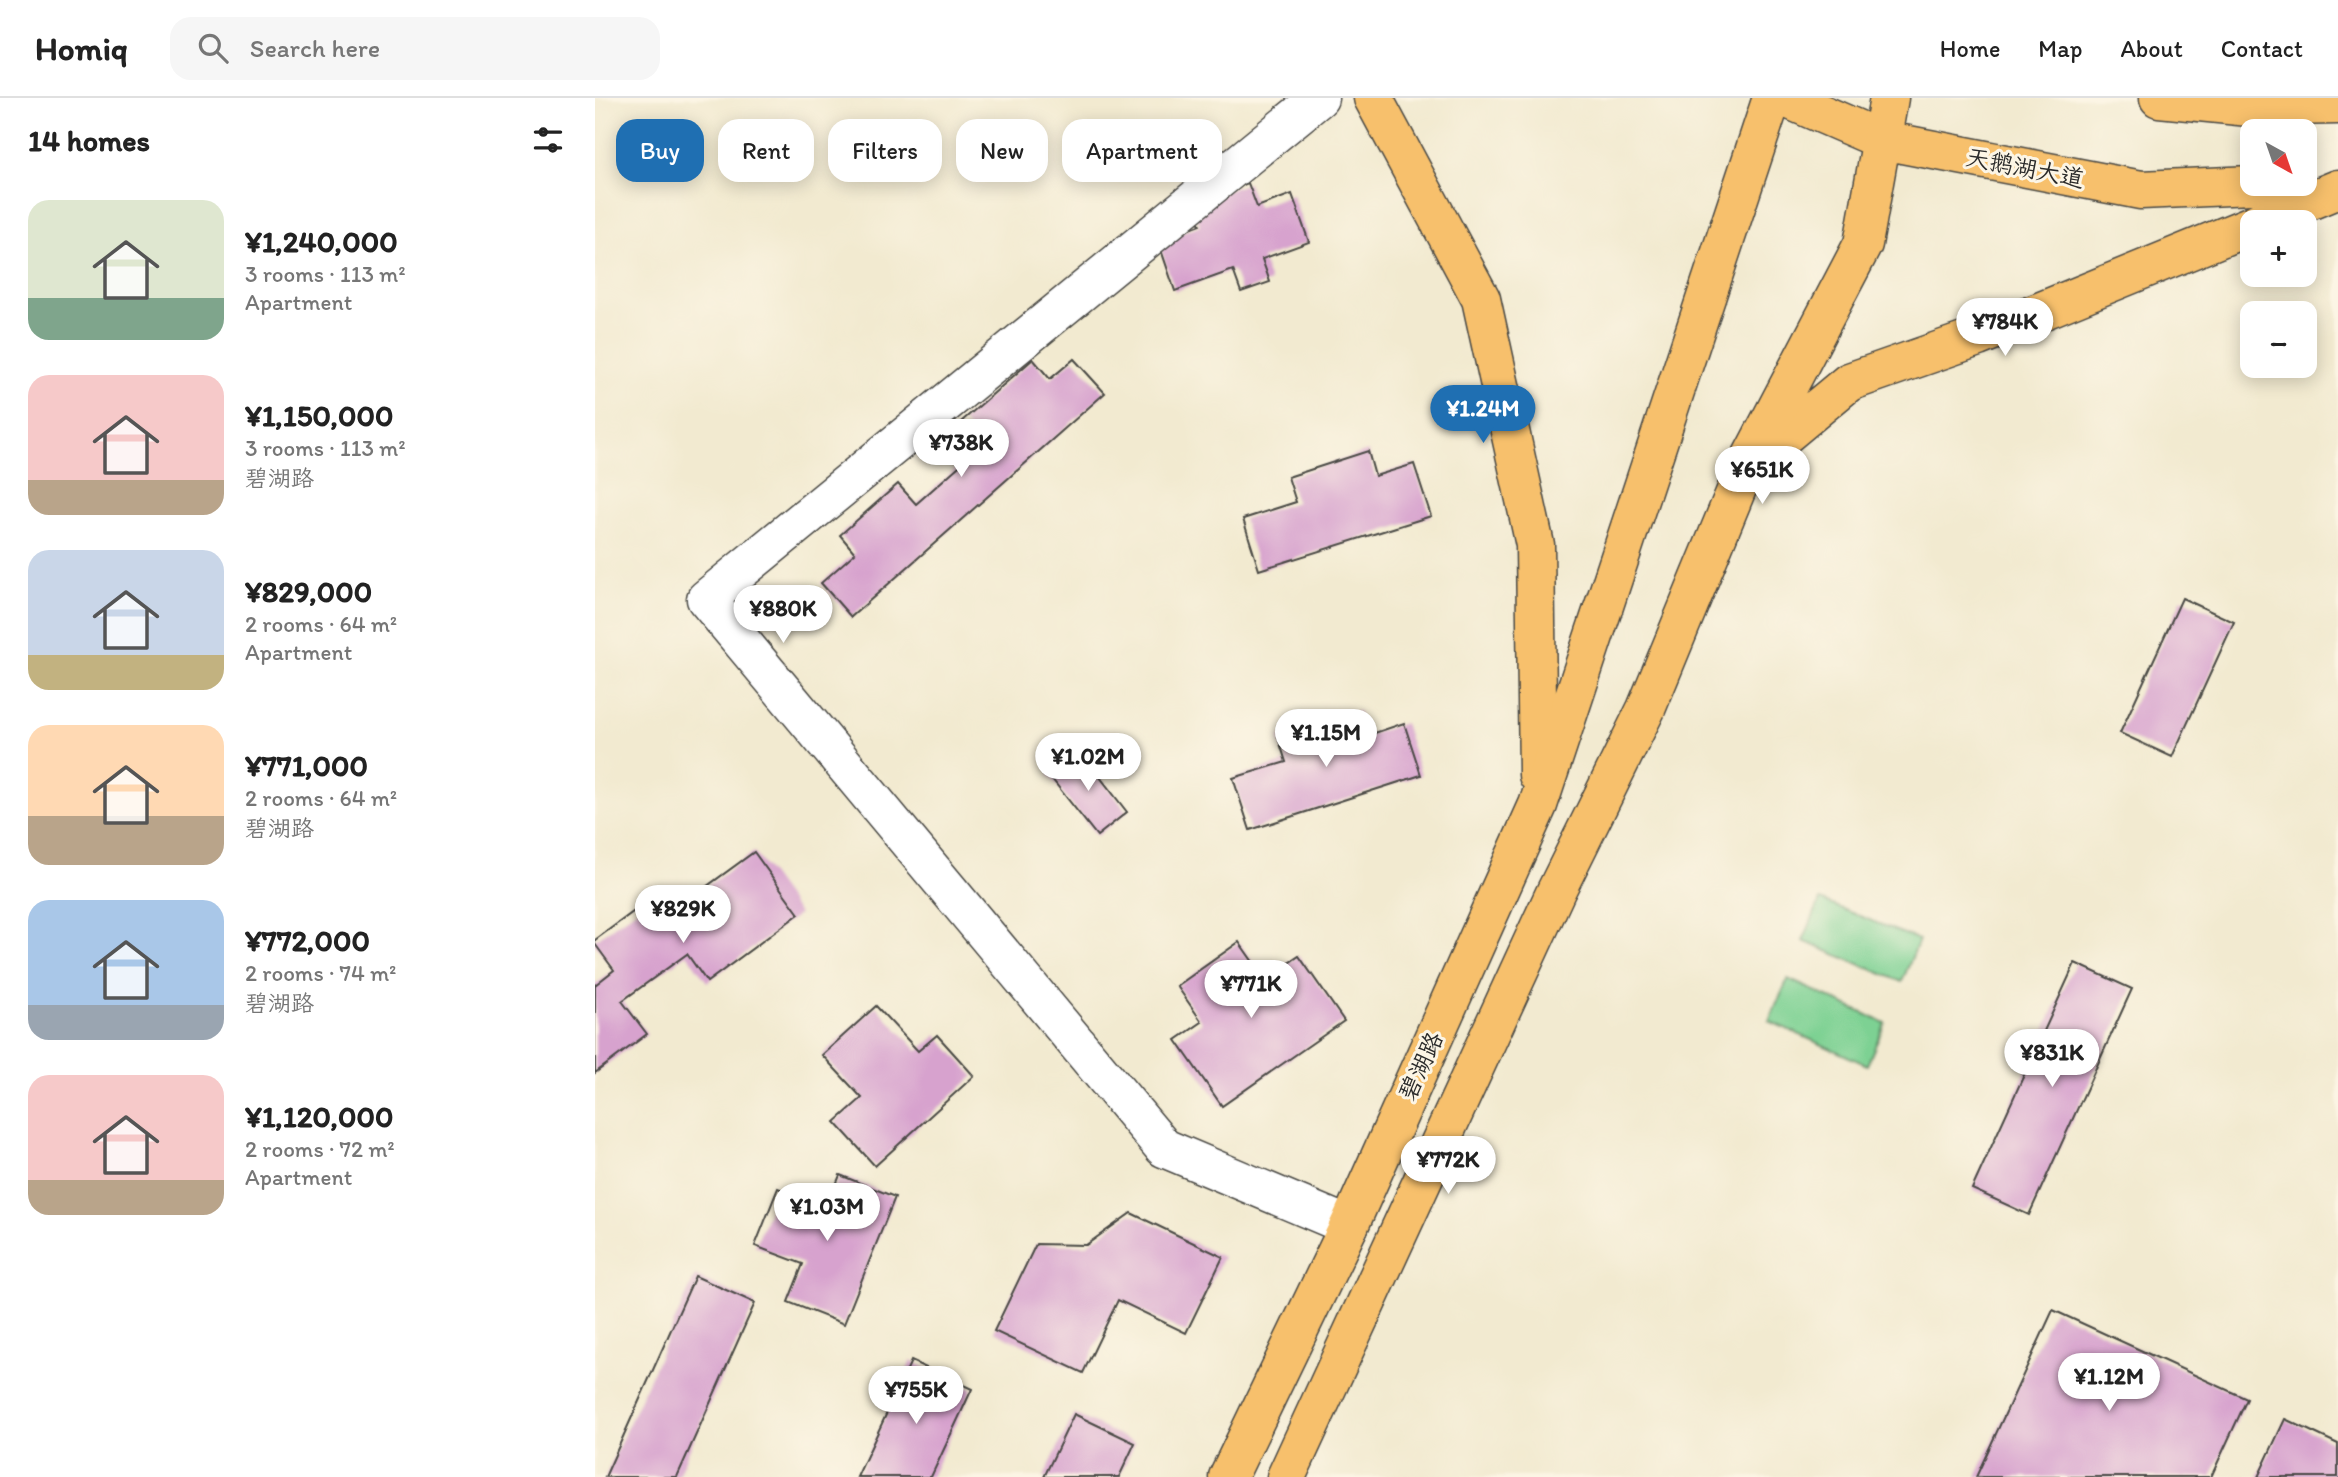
<!DOCTYPE html>
<meta charset="utf-8">
<style>
:root{--surface:#fff;--page:#f6f6f6;--text:#222;--muted:#767676;--line:#e0e0e0;--accent:#1f6fb2}
body{margin:0;font-family:Itim,"LXGW WenKai TC",sans-serif;background:var(--page);color:var(--text);height:100vh;display:flex;flex-direction:column;font-size:26px;white-space:nowrap}
*{box-sizing:border-box;margin:0}
p{font-size:23px;color:var(--muted)}
.icon{flex:none;width:38px;height:38px;fill:none;stroke:currentColor;stroke-width:2;stroke-linecap:round;stroke-linejoin:round}
.map{position:relative;flex:1;overflow:hidden}
.panel{display:flex;flex-direction:column;background:var(--surface);width:595px}
.panel>*{flex:none}
.top-card{position:absolute;left:21px;top:21px;width:665px;height:63px;display:flex;gap:14px}
.needle{width:46px;rotate:140deg}
.controls{position:absolute;left:1645px;top:21px;display:grid;gap:14px}
.controls a{display:grid;place-items:center;width:77px;height:77px;border-radius:14px;background:var(--surface);box-shadow:0 4px 18px #0003;font-size:35px}
.price{position:absolute;translate:-50% -60px;padding:0 16px;border-radius:24px;background:#fff;color:#222;font-size:23px;line-height:46px;filter:drop-shadow(0 2px 4px #0008)}
.price::after{content:'';position:absolute;left:50%;top:42px;width:21px;height:16px;margin-left:-10px;background:inherit;clip-path:polygon(0 0,100% 0,50% 100%)}
.price.on{background:var(--accent);color:#fff}
ul{padding:0;list-style:none}
li{display:flex;align-items:center;gap:21px;height:175px;padding:0 28px}
li span{display:grid;place-items:center;flex:none;width:196px;height:140px;border-radius:21px;color:#555}
li>.icon{margin-inline-start:auto}
span .icon{width:84px;height:84px;fill:#fffc;stroke-width:1}
li b{font-size:30px}
h2{display:flex;justify-content:space-between;align-items:center;height:84px;padding:0 28px;font-size:30px}
.chip{padding:0 24px;border-radius:21px;background:var(--surface);box-shadow:0 4px 18px #0003;font-size:24px;line-height:63px}
.chip.on{background:var(--accent);color:#fff}
header{display:flex;align-items:center;gap:42px;box-sizing:border-box;height:98px;padding:0 35px;background:var(--surface);border-bottom:2px solid var(--line)}
header strong{font-size:33px}
nav{display:flex;gap:38px;margin-inline-start:auto;font-size:24px}
.search{width:490px;height:63px;background:var(--page);display:flex;align-items:center;gap:18px;box-sizing:border-box;padding:0 24px;border-radius:21px;color:var(--muted);font-size:26px}
main{display:flex;flex:1;min-height:0}
.map>svg:first-child{display:block}
</style>
<header>
<strong>Homiq</strong>
<div class="search"><svg class="icon" aria-label="search" viewBox="0 0 24 24"><circle cx="10" cy="10" r="6"/><path d="M15 15l6 6"/></svg>Search here</div>
<nav><a>Home</a><a>Map</a><a>About</a><a>Contact</a></nav>
</header>
<main>
<section class="panel">
<h2>14 homes<svg class="icon" aria-label="filters" viewBox="0 0 24 24"><path d="M4 7h16M4 17h16"/><circle cx="9" cy="7" r="2"/><circle cx="15" cy="17" r="2"/></svg></h2>
<ul>
<li><span style="background:linear-gradient(#dfe7d0 70%,#7fa58c 0)"><svg class="icon" aria-label="home" viewBox="0 0 24 24"><path d="M3 11l9-7 9 7M6 9v11h12V9"/></svg></span><div><b>¥1,240,000</b><p>3 rooms · 113 m²</p><p>Apartment</p></div></li>
<li><span style="background:linear-gradient(#f6c9c9 75%,#b9a48a 0)"><svg class="icon" aria-label="home" viewBox="0 0 24 24"><path d="M3 11l9-7 9 7M6 9v11h12V9"/></svg></span><div><b>¥1,150,000</b><p>3 rooms · 113 m²</p><p>碧湖路</p></div></li>
<li><span style="background:linear-gradient(#c9d6e8 75%,#c2b280 0)"><svg class="icon" aria-label="home" viewBox="0 0 24 24"><path d="M3 11l9-7 9 7M6 9v11h12V9"/></svg></span><div><b>¥829,000</b><p>2 rooms · 64 m²</p><p>Apartment</p></div></li>
<li><span style="background:linear-gradient(#ffd9b3 65%,#b9a48a 0)"><svg class="icon" aria-label="home" viewBox="0 0 24 24"><path d="M3 11l9-7 9 7M6 9v11h12V9"/></svg></span><div><b>¥771,000</b><p>2 rooms · 64 m²</p><p>碧湖路</p></div></li>
<li><span style="background:linear-gradient(#a9c7e8 75%,#9aa5b1 0)"><svg class="icon" aria-label="home" viewBox="0 0 24 24"><path d="M3 11l9-7 9 7M6 9v11h12V9"/></svg></span><div><b>¥772,000</b><p>2 rooms · 74 m²</p><p>碧湖路</p></div></li>
<li><span style="background:linear-gradient(#f6c9c9 75%,#b9a48a 0)"><svg class="icon" aria-label="home" viewBox="0 0 24 24"><path d="M3 11l9-7 9 7M6 9v11h12V9"/></svg></span><div><b>¥1,120,000</b><p>2 rooms · 72 m²</p><p>Apartment</p></div></li>
</ul>
</section>
<div class="map">
<svg width="1743" height="1379" viewBox="0 0 1743 1379">
<rect width="100%" height="100%" fill="#fcf5e5"/>
<filter id="ink" filterUnits="userSpaceOnUse"><feTurbulence type="fractalNoise" baseFrequency=".0143" numOctaves="2"/><feDisplacementMap in="SourceGraphic" scale="14" xChannelSelector="R" yChannelSelector="G"/><feConvolveMatrix kernelMatrix="1 2 1 2 8 2 1 2 1" color-interpolation-filters="sRGB"/></filter>
<filter id="wash" filterUnits="userSpaceOnUse"><feTurbulence type="fractalNoise" baseFrequency=".00686" numOctaves="4" result="noise"/><feDisplacementMap in="SourceGraphic" scale="28" xChannelSelector="R" yChannelSelector="G"/><feGaussianBlur stdDeviation="1.57" result="paint"/><feColorMatrix in="noise" values="0 0 0 0 0 0 0 0 0 0 0 0 0 0 0 0 0 1.4 0 .05"/><feComposite in="paint" operator="in"/></filter>
<g filter="url(#wash)">
<rect width="100%" height="100%" fill="#f2ead0"/>
<!-- green -->
<g fill="#7dd193" stroke="#547e5f" stroke-width="2">
<path d="M1225,802L1324,842L1307,884L1208,843Z"/>
<path d="M1193,881L1290,925L1272,967L1174,923Z"/>
</g>
<g id="blocks">
<!-- building -->
<g fill="#d7a2ce">
<path d="M653,85L662,109L697,96L714,144L667,161L675,184L646,194L638,172L580,193L563,143L605,127L597,106Z"/>
<path d="M438,261L455,281L479,261L510,295L256,519L226,485L260,455L245,437L303,386L321,406L388,347L367,323Z"/>
<path d="M773,353L780,378L819,366L836,418L664,472L648,421L701,404L693,379Z"/>
<path d="M1587,500L1639,524L1577,659L1525,635Z"/>
<path d="M763,613L771,638L809,625L826,677L655,732L638,680L691,664L683,639Z"/>
<path d="M484,652L532,714L502,738L453,676Z"/>
<path d="M159,754L204,816L112,884L92,856L27,903L52,936L0,975V887L19,872L0,846V842L57,800L71,818Z"/>
<path d="M644,844L670,881L704,858L749,923L627,1008L581,942L607,924L582,888Z"/>
<path d="M1480,865L1537,891L1434,1117L1377,1091Z"/>
<path d="M281,908L323,953L342,937L379,978L280,1068L240,1024L267,1000L227,957Z"/>
<path d="M245,1077L300,1099L249,1226L193,1204L208,1166L160,1148L183,1090L232,1109Z"/>
<path d="M536,1115L628,1159L591,1235L523,1202L488,1275L399,1233L441,1146L491,1147Z"/>
<path d="M100,1178L160,1205L82,1379H10Z"/>
<path d="M1458,1212L1652,1301L1616,1379H1381Z"/>
<path d="M316,1263L377,1291L336,1379H262Z"/>
<path d="M479,1316L540,1345L524,1379H449Z"/>
<path d="M1690,1321L1743,1346V1379H1663Z"/>
</g>
</g>
</g>
<g filter="url(#ink)">
<use href="#blocks" fill-opacity="0" stroke="#494844" stroke-width="2"/>
<g fill="none" stroke-linecap="round" stroke-linejoin="round">
<defs>
<path id="minor" d="M724,0L111,501L569,1050L754,1128"/>
<g id="major">
<path d="M778,0L886,201L940,447L943,677"/>
<path d="M1190,0L1287,42L1546,92L1679,86"/>
<path d="M1564,0L1654,9L1743,7"/>
<path d="M1663,124L1743,91"/>
<path d="M1165,358L1254,284L1383,239L1657,127"/>
<path d="M633,1379L754,1128L943,707L1177,0"/>
<path d="M691,1379L961,793L1051,611L1150,371L1268,146L1294,0"/>
</g>
</defs>
<!-- minor casing -->
<use href="#minor" stroke="#494844" stroke-width="41"/>
<!-- major casing -->
<use href="#major" stroke="#494844" stroke-width="41"/>
<!-- minor -->
<use href="#minor" stroke="#fff" stroke-width="38"/>
<!-- major -->
<use href="#major" stroke="#f7c06c" stroke-width="38"/>
</g>
</g>
<g text-anchor="middle" stroke-width="6" stroke-linejoin="round" paint-order="stroke">
<!-- street labels -->
<g font-size="24" fill="#2b2b2b" stroke="#fcf5e5">
<text transform="translate(1430 70) rotate(11)" y="8">天鹅湖大道</text>
<text transform="translate(826 968) rotate(-65)" y="8">碧湖路</text>
</g>
</g>
</svg>
<div class="controls">
<a><svg class="needle" viewBox="-14 -14 28 28"><path d="M0-13l5 13h-10z" fill="#e53935"/><path d="M0 13l5-13h-10z" fill="#767676"/></svg></a>
<a>+</a>
<a>−</a>
</div>
<b class="price" style="left:1410px;top:260px">¥784K</b>
<b class="price on" style="left:888px;top:347px">¥1.24M</b>
<b class="price" style="left:366px;top:381px">¥738K</b>
<b class="price" style="left:1167px;top:408px">¥651K</b>
<b class="price" style="left:188px;top:547px">¥880K</b>
<b class="price" style="left:731px;top:671px">¥1.15M</b>
<b class="price" style="left:493px;top:695px">¥1.02M</b>
<b class="price" style="left:88px;top:847px">¥829K</b>
<b class="price" style="left:656px;top:922px">¥771K</b>
<b class="price" style="left:1457px;top:991px">¥831K</b>
<b class="price" style="left:853px;top:1098px">¥772K</b>
<b class="price" style="left:232px;top:1145px">¥1.03M</b>
<b class="price" style="left:1514px;top:1315px">¥1.12M</b>
<b class="price" style="left:321px;top:1328px">¥755K</b>
<div class="top-card">
<a class="chip on">Buy</a>
<a class="chip">Rent</a>
<a class="chip">Filters</a>
<a class="chip">New</a>
<a class="chip">Apartment</a>
</div>
</div>
</main>
